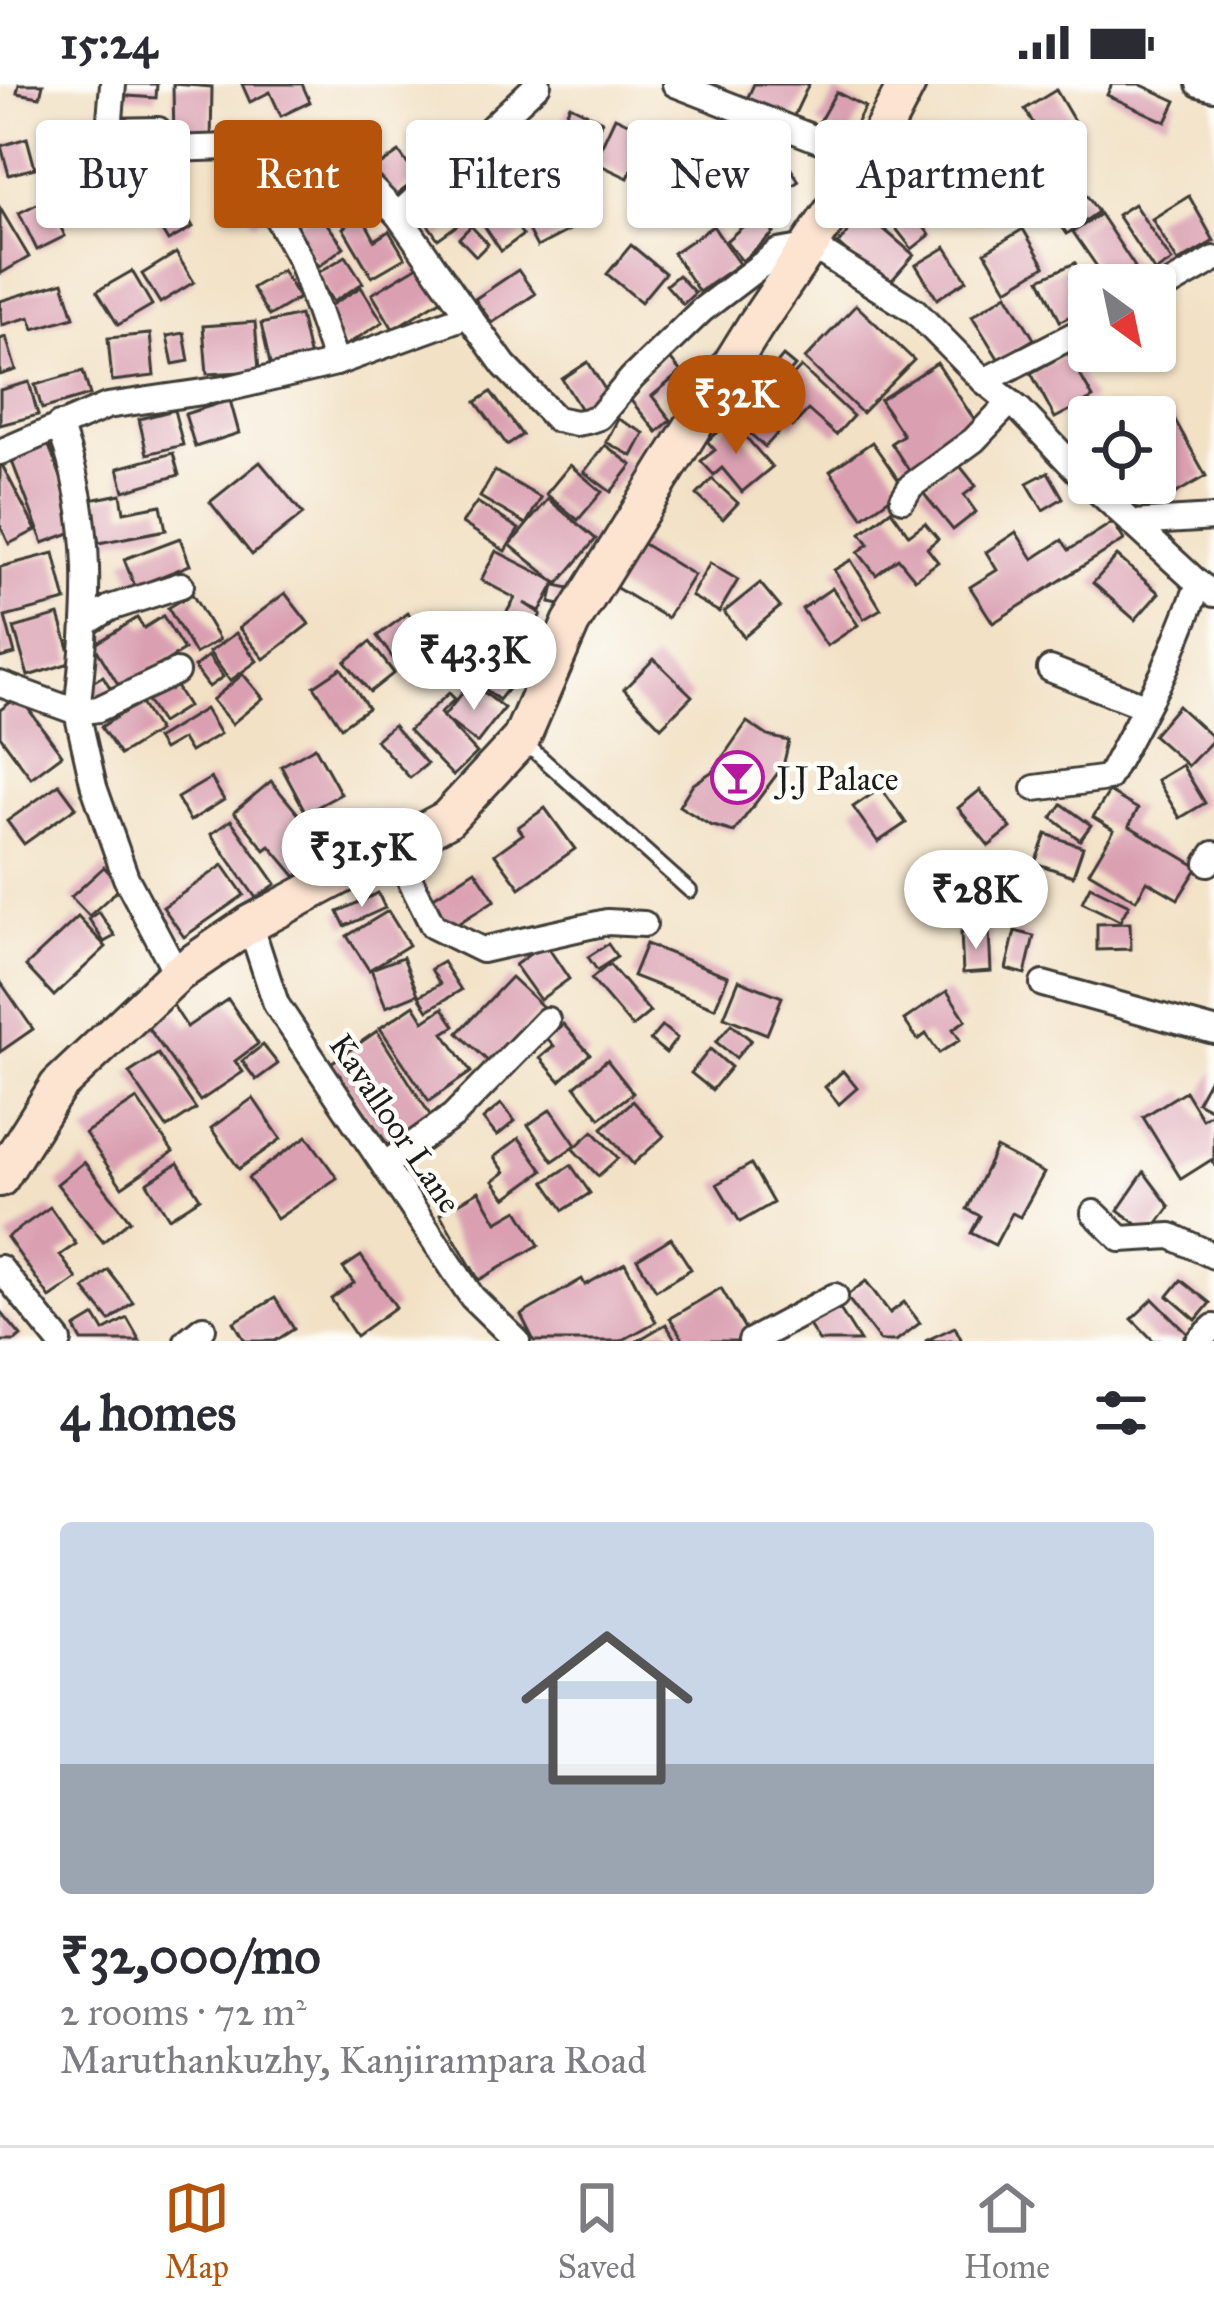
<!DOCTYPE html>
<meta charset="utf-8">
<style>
:root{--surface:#fff;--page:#f7f7f7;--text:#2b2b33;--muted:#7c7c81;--line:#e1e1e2;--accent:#b45309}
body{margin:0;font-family:"IM FELL Great Primer",serif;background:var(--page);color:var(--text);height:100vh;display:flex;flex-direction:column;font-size:45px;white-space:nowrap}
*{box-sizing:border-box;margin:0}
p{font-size:39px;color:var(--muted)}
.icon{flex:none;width:66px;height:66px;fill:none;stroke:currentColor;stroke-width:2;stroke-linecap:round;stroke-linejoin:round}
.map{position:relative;height:1257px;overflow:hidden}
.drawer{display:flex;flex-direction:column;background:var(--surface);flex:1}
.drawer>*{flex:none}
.top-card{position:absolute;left:36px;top:36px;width:1143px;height:108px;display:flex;gap:24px}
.needle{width:78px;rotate:147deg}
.tools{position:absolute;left:1068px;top:180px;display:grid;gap:24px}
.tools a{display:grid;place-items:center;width:108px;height:108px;border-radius:12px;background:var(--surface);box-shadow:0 3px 9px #0004;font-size:60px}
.price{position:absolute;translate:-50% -102px;padding:0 27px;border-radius:42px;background:#fff;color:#222;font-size:39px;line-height:78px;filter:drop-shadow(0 3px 6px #0008)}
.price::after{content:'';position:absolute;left:50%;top:72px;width:36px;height:27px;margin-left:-18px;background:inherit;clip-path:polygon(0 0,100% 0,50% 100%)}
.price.on{background:var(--accent);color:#fff}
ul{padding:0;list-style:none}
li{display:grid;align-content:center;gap:24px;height:636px;padding:0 60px}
li span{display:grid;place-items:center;height:372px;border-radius:12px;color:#555}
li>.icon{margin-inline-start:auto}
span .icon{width:216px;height:216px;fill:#fffc;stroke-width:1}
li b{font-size:51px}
h2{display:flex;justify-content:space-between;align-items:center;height:144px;padding:0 60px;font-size:51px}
.chip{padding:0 42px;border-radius:12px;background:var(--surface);box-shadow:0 3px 9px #0004;font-size:42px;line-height:108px}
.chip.on{background:var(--accent);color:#fff}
.status{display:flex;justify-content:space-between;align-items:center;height:84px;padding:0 60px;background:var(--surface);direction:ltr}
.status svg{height:33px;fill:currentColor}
.tabs{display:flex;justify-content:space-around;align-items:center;height:168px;border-top:3px solid var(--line);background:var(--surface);font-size:33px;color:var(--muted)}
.tabs a{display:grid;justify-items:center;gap:6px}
.tabs .on{color:var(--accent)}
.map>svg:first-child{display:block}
</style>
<div class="status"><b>15:24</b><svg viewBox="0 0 49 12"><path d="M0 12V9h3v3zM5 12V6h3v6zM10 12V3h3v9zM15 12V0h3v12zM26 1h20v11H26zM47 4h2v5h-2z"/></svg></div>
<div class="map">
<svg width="1214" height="1257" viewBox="0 0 1214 1257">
<rect width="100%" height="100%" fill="#fdfcf7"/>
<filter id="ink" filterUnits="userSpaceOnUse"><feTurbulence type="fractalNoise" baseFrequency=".00833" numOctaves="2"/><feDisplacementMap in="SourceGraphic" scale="24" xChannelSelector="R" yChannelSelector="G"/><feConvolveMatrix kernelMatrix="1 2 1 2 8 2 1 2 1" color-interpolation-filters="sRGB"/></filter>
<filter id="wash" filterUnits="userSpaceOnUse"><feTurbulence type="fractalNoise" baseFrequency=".004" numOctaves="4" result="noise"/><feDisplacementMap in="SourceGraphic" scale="48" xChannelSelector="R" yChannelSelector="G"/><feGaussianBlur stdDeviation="2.7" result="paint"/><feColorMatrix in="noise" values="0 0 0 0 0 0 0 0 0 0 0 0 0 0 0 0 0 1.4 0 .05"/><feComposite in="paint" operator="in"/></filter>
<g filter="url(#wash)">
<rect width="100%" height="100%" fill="#f2e1c5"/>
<g id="blocks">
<!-- building -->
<g fill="#daa0b2">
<path d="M19,0H43L40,13L17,9Z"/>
<path d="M115,0H157L156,14L114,11Z"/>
<path d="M173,0L212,3L211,60H174Z"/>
<path d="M242,0H302L310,18L281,32L270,8L250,18Z"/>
<path d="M754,0H809L791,38L746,17Z"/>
<path d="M1112,0H1139L1176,17L1166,38L1107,11Z"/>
<path d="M1056,6L1077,42L1045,60L1025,25Z"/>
<path d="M836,8L865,23L847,56L818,40Z"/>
<path d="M570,21L602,37L580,82L548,66Z"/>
<path d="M615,33L649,49L628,94L594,78Z"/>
<path d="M159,49L176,86L144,100L128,63Z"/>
<path d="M684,51L715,70L696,101L665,82Z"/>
<path d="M27,54L35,84L9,91L1,62Z"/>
<path d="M773,58L799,97L758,124L732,85Z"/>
<path d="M399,68L418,95L387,118L367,90Z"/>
<path d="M305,75L326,107L289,130L268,98Z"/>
<path d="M472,75L498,112L438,155L415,122Z"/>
<path d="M936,80L969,106L945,136L913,111Z"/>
<path d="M680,94L696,111L672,135L656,119Z"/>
<path d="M249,95L266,132L253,138L236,101Z"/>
<path d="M550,96L575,143L537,163L512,116Z"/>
<path d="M172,107L193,143L168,157L147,122Z"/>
<path d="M1085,109L1098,128L1067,150L1053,130Z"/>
<path d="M1189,112L1214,157L1178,178L1152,135Z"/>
<path d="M900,113L930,151L912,165L883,128Z"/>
<path d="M47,115L65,152L37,166L19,129Z"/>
<path d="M1134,120L1172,177L1155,188L1117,131Z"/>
<path d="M502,122L523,151L501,167L481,137Z"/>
<path d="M0,124L29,173L0,190Z"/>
<path d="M316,125L344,163L319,182L291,145Z"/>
<path d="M865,129L914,171L886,203L838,160Z"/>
<path d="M757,130L774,149L742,177L726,157Z"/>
<path d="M1100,130L1135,183L1109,200L1073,148Z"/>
<path d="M362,132L375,156L389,147L405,174L372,193L343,144Z"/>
<path d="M471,142L488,160L476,172L459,154Z"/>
<path d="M713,142L739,180L699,208L673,169Z"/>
<path d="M1023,145L1045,182L1007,205L985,168Z"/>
<path d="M631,161L665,189L641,218L607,190Z"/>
<path d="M946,163L967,196L937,215L916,181Z"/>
<path d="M176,169L194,198L160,219L142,190Z"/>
<path d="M346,172L363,199L333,218L316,190Z"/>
<path d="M423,179L444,214L393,245L372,210Z"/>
<path d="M1075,179L1089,208V223L1060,237L1040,195Z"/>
<path d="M282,186L299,214L269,232L252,204Z"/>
<path d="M518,186L535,210L492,239L475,215Z"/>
<path d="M132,187L152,221L118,241L97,207Z"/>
<path d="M678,191L695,209L683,220L666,201Z"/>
<path d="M63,198L74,233L34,245L30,233L2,241L0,217Z"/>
<path d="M361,203L383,238L343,263L321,227Z"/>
<path d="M1007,210L1034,255L999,276L972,232Z"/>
<path d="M856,221L914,276L862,329L805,275Z"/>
<path d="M300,231L310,275L271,284L261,240Z"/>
<path d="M255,238L259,287L207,290L203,242Z"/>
<path d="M184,249L189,277L173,280L167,252Z"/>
<path d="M150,250L154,292L112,297L108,254Z"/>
<path d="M1089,251V267H1109L1089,277L1078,256Z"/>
<path d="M6,253L16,286L0,291V255Z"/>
<path d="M1068,269L1093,314L1055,334L1031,289Z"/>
<path d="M667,271L681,288L652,312L671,336L657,348L628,313Z"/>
<path d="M783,272L795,282L781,298L770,288Z"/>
<path d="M588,278L609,312L583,329L562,295Z"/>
<path d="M937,279L979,343L910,388L891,359L903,351L880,316Z"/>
<path d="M801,283L853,332L836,351L808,326L792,343L788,338L765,363L744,344Z"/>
<path d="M83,287L90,311L42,325L35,301Z"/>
<path d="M29,298L38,331L0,341V306Z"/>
<path d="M491,308L522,351L507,361L476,318Z"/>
<path d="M230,316L239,349L195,363L185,330Z"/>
<path d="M174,326L183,361L147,370L139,335Z"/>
<path d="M1170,327L1206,392L1157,420L1146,399H1155V336Z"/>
<path d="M618,335L644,349L632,372L606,358Z"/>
<path d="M732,337L772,383L742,408L722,384L714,391L701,377L715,366L707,357Z"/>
<path d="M47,357L81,445L43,459L10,372Z"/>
<path d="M872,358L904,404L863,433L830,387Z"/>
<path d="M605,361L632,381L611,408L584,388Z"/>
<path d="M173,369L179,391L124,407L118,384Z"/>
<path d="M0,377L36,446L9,460L0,441Z"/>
<path d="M956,377L976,402L964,411L976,428L953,446L920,405Z"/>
<path d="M260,378L303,430L252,471L210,418Z"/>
<path d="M570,381L602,408L578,436L546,410Z"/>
<path d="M495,387L541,414L526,440L480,413Z"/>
<path d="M1048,388L1063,414L1043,426L1027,399Z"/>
<path d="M712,395L738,419L723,435L697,411Z"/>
<path d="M121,410L124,428L161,421L166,446L99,459L90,416Z"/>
<path d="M548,415L596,455L558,500L510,461Z"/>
<path d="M477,418L519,445L505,467L462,439Z"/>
<path d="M891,426L909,451L925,439L938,455L927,464L938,478L915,495L898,474L876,491L858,468L869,460L861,449Z"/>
<path d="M1113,438L1124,456L993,539L970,503L997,486L986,468L1016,448L1033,475L1062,456L1069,466Z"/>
<path d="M180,454L190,481L135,503L124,475Z"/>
<path d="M637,456L694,491L667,534L610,500Z"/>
<path d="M496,467L556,498L555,501L574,505L570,523L550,519L554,501L540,527L524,519L541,530L523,562L496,547L515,514L481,496Z"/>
<path d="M54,469L66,517L5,533L15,570L0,574V483Z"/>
<path d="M1117,472L1159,509L1135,536L1093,499Z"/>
<path d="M851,476L881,525L864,535L834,486Z"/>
<path d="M710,479L738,496L719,528L691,512Z"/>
<path d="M760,499L780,523L744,553L724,528Z"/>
<path d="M832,504L858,541L827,562L802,525Z"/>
<path d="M285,509L309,540L264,575L239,544Z"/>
<path d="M192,510L219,556L195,570L168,524Z"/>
<path d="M408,529L429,559L398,581L377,552Z"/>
<path d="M59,531L73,578L28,592L14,544Z"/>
<path d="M163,532L184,566L121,605L94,561L137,534L144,544Z"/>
<path d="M236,549L257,577L230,597L209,568Z"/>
<path d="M501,550L532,575L499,616L467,591Z"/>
<path d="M370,558L394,589L370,608L345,578Z"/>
<path d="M208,572L223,593L209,603L194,583Z"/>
<path d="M654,575L692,612L661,643L624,605Z"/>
<path d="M341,584L368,624L341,643L314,602Z"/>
<path d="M243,590L263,614L232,640L212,616Z"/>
<path d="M103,592L112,607L96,616L87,601Z"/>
<path d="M173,598L188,622L161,639L146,615Z"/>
<path d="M471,598L504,624L477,659L443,633Z"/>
<path d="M449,609L455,615L440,629L477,669L453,692L409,646Z"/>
<path d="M19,612L62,671L31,694L0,652V626Z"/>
<path d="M140,618L158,647L120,671L101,643Z"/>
<path d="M1178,622L1214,655L1188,682L1153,651Z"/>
<path d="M205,625L220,650L190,668L182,655L163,666L156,655Z"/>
<path d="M747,638L768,652L789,657L783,682L734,748L710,741L679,722L692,701L713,687Z"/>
<path d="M393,641L427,680L410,694L376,656Z"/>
<path d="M315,663L341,710L306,729L281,682Z"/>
<path d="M1182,681L1205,719L1180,734L1157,696Z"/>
<path d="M211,694L224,716L190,737L177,714Z"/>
<path d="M271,697L328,766L296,793L270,762L265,766L234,728Z"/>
<path d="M59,700L76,723L24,760L7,737Z"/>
<path d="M881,704L906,739L878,758L853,723Z"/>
<path d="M980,706L1011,744L989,762L958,724Z"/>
<path d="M1109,708L1138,725L1129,742L1198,783L1178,815L1147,797L1136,816L1089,788L1114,746L1093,733Z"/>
<path d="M1062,720L1091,741L1080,756L1052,734Z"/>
<path d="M545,724L575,765L520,804L495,770L523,750L518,743Z"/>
<path d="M231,736L276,800L256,814L211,750Z"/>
<path d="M1046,750L1083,763L1073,792L1035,779Z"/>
<path d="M223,781L244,811L184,853L163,823Z"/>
<path d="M104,783L122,802L89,832L71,813Z"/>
<path d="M475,786L495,816L448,846L429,816Z"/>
<path d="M1090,802L1129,821L1120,837L1082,818Z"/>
<path d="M378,809L385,824L345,842L338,828Z"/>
<path d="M388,827L409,861L369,886L347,852Z"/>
<path d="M99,828L115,852L104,858L89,835Z"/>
<path d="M78,833L106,863L54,912L26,882Z"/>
<path d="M1130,839L1131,865L1097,866V840Z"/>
<path d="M989,847L991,887L963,889L961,848Z"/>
<path d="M1015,847L1034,852L1025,890L1006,885Z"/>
<path d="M545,859L569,895L540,916L515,881Z"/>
<path d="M608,860L617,873L597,886L588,873Z"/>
<path d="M646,860L728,892L715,924L633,892Z"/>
<path d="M403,873L418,910L386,923L371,885Z"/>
<path d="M443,878L461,906L428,926L419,912L440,900L431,885Z"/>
<path d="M609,880L650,928L632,943L591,895Z"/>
<path d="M511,893L544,924L491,980L458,949Z"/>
<path d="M739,896L782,913L767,950L724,933Z"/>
<path d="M0,897L33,945L0,968Z"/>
<path d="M947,907L966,936L953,945L960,956L939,969L926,950L918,956L904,936Z"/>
<path d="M228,915L258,960L235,977L243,988L200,1017L145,939L172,920L187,943Z"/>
<path d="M414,921L424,937L443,924L455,942L444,949L471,988L429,1017L380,944Z"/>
<path d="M563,940L590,970L560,997L540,974L554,962L547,954Z"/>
<path d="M731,940L751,956L736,974L716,958Z"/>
<path d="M662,942L677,954L666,969L650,956Z"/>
<path d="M377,947L432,1034L390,1064L331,979Z"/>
<path d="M263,961L278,980L256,996L242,977Z"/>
<path d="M710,965L731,983L712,1006L691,989Z"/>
<path d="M158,970L196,1025L167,1044L129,989Z"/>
<path d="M607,976L633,1009L600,1034L575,1002Z"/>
<path d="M843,987L857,1004L839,1020L825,1003Z"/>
<path d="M1214,987V1027L1197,1018Z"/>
<path d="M1185,1007L1202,1035L1210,1030L1214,1037V1080L1211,1076L1181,1095L1143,1033Z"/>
<path d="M253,1014L281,1055L239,1085L211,1044Z"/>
<path d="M137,1015L173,1068L122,1103L85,1049Z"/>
<path d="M633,1017L664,1052L633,1080L602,1044Z"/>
<path d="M501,1020L515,1037L497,1052L483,1035Z"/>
<path d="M551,1025L576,1061L553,1077L528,1041Z"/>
<path d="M593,1047L618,1074L598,1092L573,1065Z"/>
<path d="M307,1052L337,1094L277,1135L248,1094Z"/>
<path d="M519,1054L543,1087L506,1114L493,1097L505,1088L494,1073Z"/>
<path d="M996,1064L1044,1089L1020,1133L1012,1129L995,1161L971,1149L980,1132L967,1125Z"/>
<path d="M84,1078L130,1136L103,1158L57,1100Z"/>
<path d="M178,1079L200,1114L169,1134L147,1099Z"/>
<path d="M751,1080L773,1119L740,1138L717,1100Z"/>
<path d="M571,1081L590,1109L564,1126L545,1098Z"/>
<path d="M1144,1088L1170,1123L1150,1150L1118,1126Z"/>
<path d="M479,1107L497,1138L518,1126L539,1161L479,1196L440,1130Z"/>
<path d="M50,1123L76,1160L60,1171L77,1195L50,1214L7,1153Z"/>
<path d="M671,1154L691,1185L656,1206L637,1175Z"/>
<path d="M361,1172L396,1223L356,1252L331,1215L354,1199L343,1184Z"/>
<path d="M625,1179L656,1238L621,1257H534L521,1231L582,1195L585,1201Z"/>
<path d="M108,1186L133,1218L110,1237L84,1205Z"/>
<path d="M1181,1196L1210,1219L1196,1236L1168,1212Z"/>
<path d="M866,1197L890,1229L904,1218L920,1239L896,1257H880L846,1212Z"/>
<path d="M721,1204L748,1250L736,1257H684L670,1234Z"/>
<path d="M275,1214L294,1245L275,1257H245L234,1238Z"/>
<path d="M1153,1215L1188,1250L1181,1257H1154L1132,1235Z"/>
<path d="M836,1219L860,1257H819L807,1238Z"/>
<path d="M0,1227L21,1252L15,1257H0Z"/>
<path d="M95,1232L104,1247L127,1234L140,1257H82L75,1244Z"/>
<path d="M666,1240L676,1257H637Z"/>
<path d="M955,1243L962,1257H925Z"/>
</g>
</g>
</g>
<g filter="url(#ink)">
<use href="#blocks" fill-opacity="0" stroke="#3c3a35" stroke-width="3"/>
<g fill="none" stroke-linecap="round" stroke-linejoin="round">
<defs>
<path id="service" d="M526,660L690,807"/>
<g id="minor">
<path d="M113,0L109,47L158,46L169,65L327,60L398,131"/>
<path d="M675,0L868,75"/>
<path d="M1199,0L1214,4"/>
<path d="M262,64L270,121L300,175L336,279"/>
<path d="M1155,209L1214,175"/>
<path d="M468,231L398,131L538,0"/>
<path d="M984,297L1089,243"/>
<path d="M59,341C96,440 88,526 77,628L98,625L176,588"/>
<path d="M0,368L107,322L230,304L336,279L468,231L504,281L556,335L576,339L587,337L599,333L632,294L702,226L778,168L812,162L915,227L984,297L1020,326L1089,399"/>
<path d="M1089,399L1199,500L1214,510"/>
<path d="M903,415L911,402L974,356L1010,318"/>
<path d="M1132,439L1214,434"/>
<path d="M85,540L110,524L181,501"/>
<path d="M1050,585L1144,622"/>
<path d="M0,600L77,628L94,703L126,794L177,890"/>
<path d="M1035,704L1108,694L1163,590L1199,500"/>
<path d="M394,764L433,842L482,866L607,838L644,840"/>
<path d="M1208,779L1214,770"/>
<path d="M250,840L276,920L472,1213L517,1257"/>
<path d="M1043,900L1214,947"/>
<path d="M384,1081L453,1032L547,936"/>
<path d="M1094,1129L1121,1155L1171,1152L1214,1172"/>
<path d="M0,1184L59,1257"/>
<path d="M187,1257L203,1244"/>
<path d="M751,1257L835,1212"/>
<path d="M1199,1257L1214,1243"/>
</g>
<path id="secondary" d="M0,1094L58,1002L177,890L250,840L447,735L521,655L571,539L755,242L868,75L907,0"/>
</defs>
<!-- service casing -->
<use href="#service" stroke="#3c3a35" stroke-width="18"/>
<!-- minor casing -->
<use href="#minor" stroke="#3c3a35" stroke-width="30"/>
<!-- secondary casing -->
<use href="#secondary" stroke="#3c3a35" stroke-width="42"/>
<!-- service -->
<use href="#service" stroke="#fff" stroke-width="12"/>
<!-- minor -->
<use href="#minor" stroke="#fff" stroke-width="24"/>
<!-- secondary -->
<use href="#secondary" stroke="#fde4d1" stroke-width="36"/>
</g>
</g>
<!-- icons -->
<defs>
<symbol id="bar-ring" viewBox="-11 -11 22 22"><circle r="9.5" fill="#fdfcf7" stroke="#b5179e" stroke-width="1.5"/><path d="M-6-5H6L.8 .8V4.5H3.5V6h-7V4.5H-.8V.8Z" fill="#b5179e"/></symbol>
</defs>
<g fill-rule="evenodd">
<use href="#bar-ring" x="708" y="664" width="59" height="59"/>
</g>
<g text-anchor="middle" stroke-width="9" stroke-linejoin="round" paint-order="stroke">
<!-- poi labels -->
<g font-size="33" fill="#1c1c1c" stroke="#fdfcf7" text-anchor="start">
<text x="777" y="706">J.J Palace</text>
</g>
<!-- street labels -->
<g font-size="33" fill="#1c1c1c" stroke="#fdfcf7">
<text transform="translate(396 1039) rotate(56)" y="12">Kavalloor Lane</text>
</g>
</g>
</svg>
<div class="tools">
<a><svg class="needle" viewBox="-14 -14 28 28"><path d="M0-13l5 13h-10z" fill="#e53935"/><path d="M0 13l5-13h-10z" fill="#7c7c81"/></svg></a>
<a><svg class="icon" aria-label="locate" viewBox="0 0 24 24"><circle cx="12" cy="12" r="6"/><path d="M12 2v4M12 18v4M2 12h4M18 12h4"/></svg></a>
</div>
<b class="price on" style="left:736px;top:373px">₹32K</b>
<b class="price" style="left:474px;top:629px">₹43.3K</b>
<b class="price" style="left:362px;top:826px">₹31.5K</b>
<b class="price" style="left:976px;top:868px">₹28K</b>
<div class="top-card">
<a class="chip">Buy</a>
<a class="chip on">Rent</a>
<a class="chip">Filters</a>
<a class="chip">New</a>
<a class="chip">Apartment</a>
</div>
</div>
<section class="drawer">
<h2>4 homes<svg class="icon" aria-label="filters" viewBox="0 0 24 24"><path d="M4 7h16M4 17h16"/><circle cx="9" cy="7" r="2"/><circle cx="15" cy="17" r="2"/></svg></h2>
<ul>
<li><span style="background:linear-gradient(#c9d6e8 65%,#9aa5b1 0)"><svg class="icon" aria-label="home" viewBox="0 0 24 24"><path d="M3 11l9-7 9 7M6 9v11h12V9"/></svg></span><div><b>₹32,000/mo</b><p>2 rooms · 72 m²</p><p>Maruthankuzhy, Kanjirampara Road</p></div></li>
</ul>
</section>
<nav class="tabs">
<a class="on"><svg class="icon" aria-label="map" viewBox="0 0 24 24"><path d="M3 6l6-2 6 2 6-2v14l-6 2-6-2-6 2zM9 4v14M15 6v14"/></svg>Map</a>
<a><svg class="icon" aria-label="saved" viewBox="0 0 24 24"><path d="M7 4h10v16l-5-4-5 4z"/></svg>Saved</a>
<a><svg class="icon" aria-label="home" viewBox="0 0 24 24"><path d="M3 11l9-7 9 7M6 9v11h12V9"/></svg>Home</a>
</nav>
